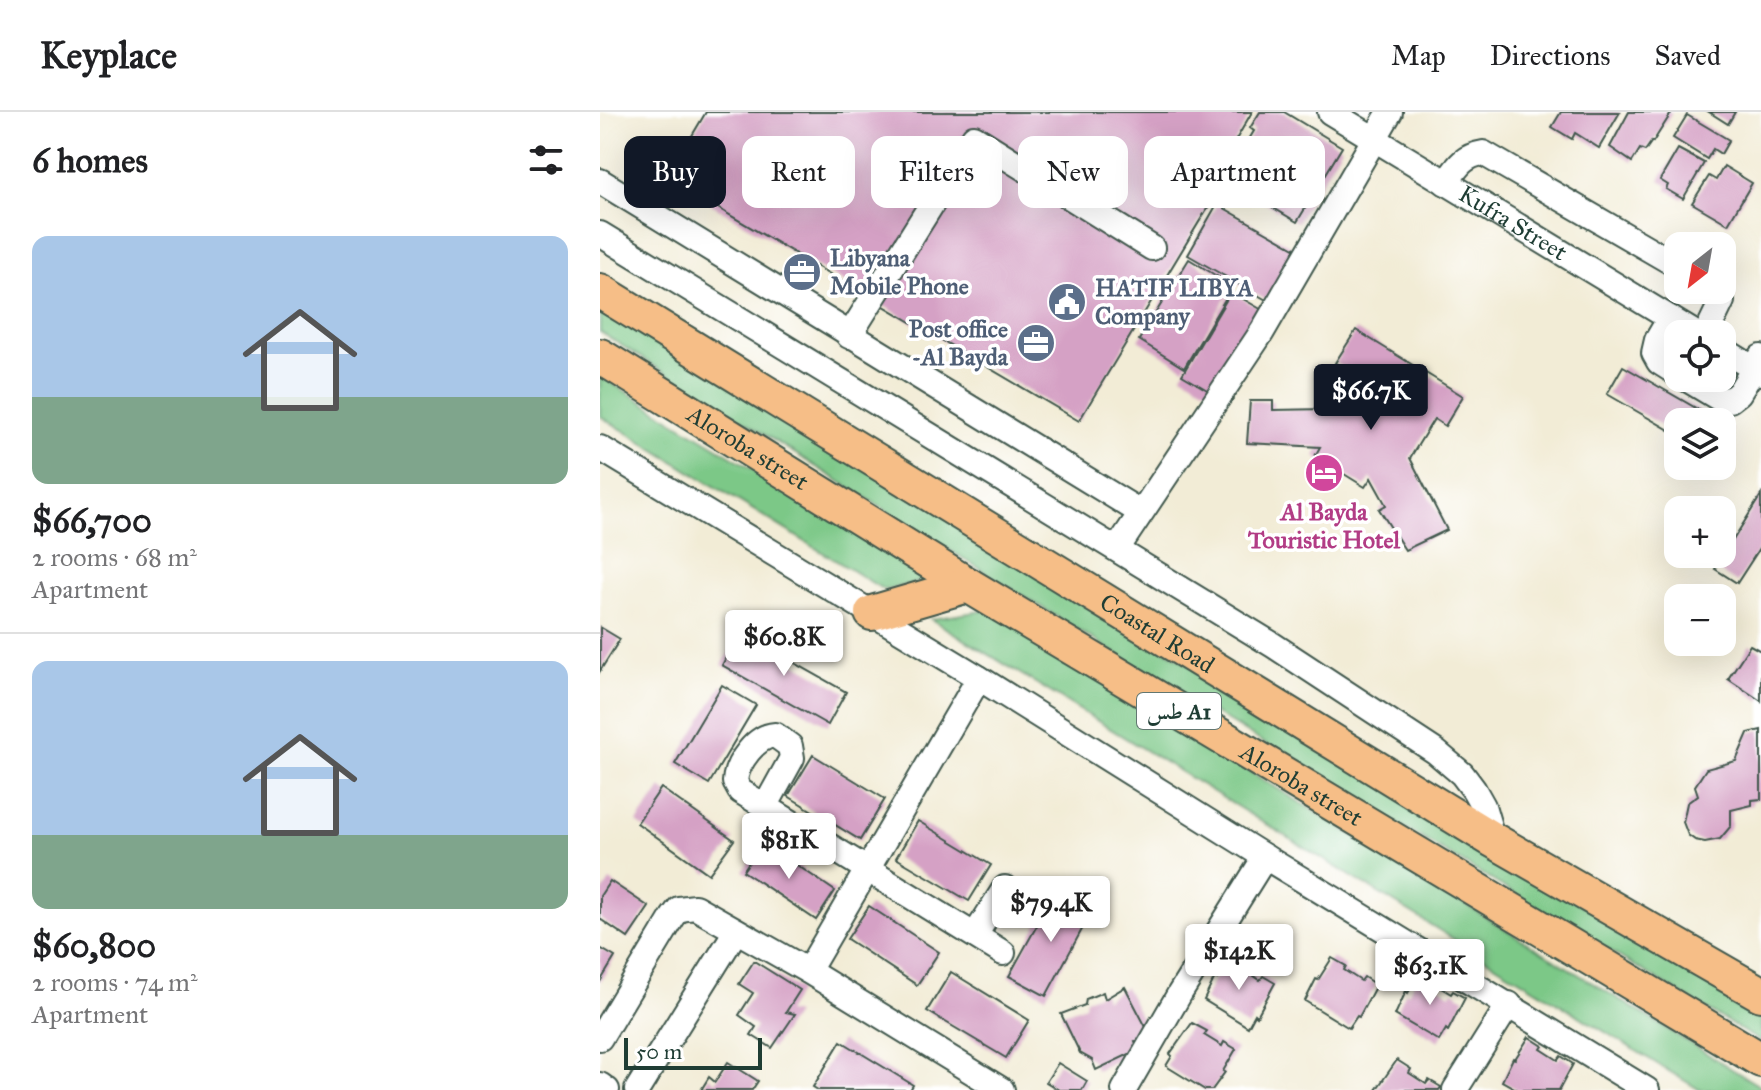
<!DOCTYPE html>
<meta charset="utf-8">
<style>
:root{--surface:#fff;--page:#f2f2f2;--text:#202124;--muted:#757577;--line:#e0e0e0;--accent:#111827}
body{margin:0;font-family:"IM FELL Great Primer",Amiri,serif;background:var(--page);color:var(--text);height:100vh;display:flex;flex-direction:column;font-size:30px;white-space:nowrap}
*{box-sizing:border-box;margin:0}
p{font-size:26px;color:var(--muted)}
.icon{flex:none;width:44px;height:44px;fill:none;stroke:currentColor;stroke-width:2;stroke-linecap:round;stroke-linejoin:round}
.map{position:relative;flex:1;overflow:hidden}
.sheet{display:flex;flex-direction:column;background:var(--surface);width:600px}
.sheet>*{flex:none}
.guide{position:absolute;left:24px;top:24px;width:760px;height:72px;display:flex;gap:16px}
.needle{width:52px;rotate:211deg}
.buttons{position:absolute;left:1064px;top:120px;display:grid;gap:16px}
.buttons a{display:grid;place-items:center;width:72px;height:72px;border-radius:16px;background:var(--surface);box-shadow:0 8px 32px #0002;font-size:40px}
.scale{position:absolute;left:24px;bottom:20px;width:138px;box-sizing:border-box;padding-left:8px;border:4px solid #1f3d34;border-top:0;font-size:22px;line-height:28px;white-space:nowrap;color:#1f3d34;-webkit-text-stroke:6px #fff;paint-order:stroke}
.price{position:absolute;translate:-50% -68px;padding:0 18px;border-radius:8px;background:#fff;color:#222;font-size:26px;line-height:52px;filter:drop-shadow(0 2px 4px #0008)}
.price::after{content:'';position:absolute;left:50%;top:48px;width:24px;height:18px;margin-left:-12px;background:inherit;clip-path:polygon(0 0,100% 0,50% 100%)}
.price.on{background:var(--accent);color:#fff}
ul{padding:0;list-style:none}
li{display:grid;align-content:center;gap:16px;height:424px;padding:0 32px}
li+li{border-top:2px solid var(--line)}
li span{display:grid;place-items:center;height:248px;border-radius:16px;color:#555}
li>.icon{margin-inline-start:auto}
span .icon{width:144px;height:144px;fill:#fffc;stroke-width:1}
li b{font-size:34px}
h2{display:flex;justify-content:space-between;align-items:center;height:96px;padding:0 32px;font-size:34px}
.tag{padding:0 28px;border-radius:16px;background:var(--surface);box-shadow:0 8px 32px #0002;font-size:28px;line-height:72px}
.tag.on{background:var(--accent);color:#fff}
header{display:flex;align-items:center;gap:48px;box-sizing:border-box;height:112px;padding:0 40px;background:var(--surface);border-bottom:2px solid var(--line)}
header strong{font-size:38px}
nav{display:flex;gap:44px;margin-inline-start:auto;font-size:28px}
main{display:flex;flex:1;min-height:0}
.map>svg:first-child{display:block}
</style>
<header>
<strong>Keyplace</strong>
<nav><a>Map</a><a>Directions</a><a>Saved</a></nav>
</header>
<main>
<section class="sheet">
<h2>6 homes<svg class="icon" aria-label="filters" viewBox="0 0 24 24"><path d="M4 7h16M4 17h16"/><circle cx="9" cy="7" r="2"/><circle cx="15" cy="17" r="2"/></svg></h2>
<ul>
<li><span style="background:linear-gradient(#a9c7e8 65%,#7fa58c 0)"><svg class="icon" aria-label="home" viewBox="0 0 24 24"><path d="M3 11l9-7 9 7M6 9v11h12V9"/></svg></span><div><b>$66,700</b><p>2 rooms · 68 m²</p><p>Apartment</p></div></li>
<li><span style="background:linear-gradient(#a9c7e8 70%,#7fa58c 0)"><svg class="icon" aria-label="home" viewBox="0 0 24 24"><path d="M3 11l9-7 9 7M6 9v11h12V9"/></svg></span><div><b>$60,800</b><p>2 rooms · 74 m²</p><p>Apartment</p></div></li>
</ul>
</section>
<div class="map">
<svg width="1161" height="978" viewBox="0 0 1161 978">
<rect width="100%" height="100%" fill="#fff"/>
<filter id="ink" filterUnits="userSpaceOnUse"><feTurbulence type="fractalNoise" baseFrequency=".0125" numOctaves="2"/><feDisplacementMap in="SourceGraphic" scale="16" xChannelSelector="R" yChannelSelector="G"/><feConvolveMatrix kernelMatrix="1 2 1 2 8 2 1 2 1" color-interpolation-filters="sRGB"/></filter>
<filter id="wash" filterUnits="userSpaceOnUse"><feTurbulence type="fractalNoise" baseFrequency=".006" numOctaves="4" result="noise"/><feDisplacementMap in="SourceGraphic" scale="32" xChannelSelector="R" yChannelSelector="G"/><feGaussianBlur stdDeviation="1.8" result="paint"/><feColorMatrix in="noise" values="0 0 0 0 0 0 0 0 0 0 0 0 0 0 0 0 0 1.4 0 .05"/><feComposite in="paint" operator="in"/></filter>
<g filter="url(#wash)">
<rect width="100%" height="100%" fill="#f2ecd6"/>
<!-- green -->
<g fill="#7bc887" stroke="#4d825e" stroke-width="2">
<path d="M0,191L1161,903V930L536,554L0,220Z"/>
<path d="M0,264L333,467L284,478L0,304Z"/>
<path d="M388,498L1161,975V978H1100L331,507Z"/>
</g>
<g id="blocks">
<!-- building -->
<g fill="#d5a1c5">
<path d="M106,0H652L616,62L625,67L479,309L67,66Z"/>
<path d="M660,0H684L742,35L697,110L625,67L654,19L650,16Z"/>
<path d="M961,0H1020L999,36L975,21L972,27L952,15Z"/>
<path d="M1029,0H1072L1053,30L1052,29L1045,39L1040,37L1032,50L1010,35Z"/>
<path d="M1109,0H1135L1128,12Z"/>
<path d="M1087,3L1129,28L1121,42L1113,37L1107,47L1073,26Z"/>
<path d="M1078,37L1104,51L1083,87L1066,77L1068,73L1060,68Z"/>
<path d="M1124,54L1152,71L1128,112L1092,91L1109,64L1116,68Z"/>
<path d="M617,92L698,138L668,189L588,143Z"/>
<path d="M589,147L633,174L584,256L539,228Z"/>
<path d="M631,180L664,199L614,282L582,263Z"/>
<path d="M756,218L863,284L845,314L834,307L810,346L847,418L805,438L779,397L786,393L771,366L765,375L715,344L720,335L647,331L650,289H673V298L728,297L751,261L735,251Z"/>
<path d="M1023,254L1120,310H1078V323L1007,282Z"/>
<path d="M1122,311L1133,318L1122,337Z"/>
<path d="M1161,383V434L1137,471L1115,457Z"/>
<path d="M0,515L20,527L0,559Z"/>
<path d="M140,520L246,580L228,613L122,553Z"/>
<path d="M1150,533L1161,539V589L1128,567Z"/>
<path d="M122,573L156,593L109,672L75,652Z"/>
<path d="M1161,618V687L1152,688V693L1131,698V714L1120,727L1105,730L1095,728L1088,723L1083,710L1087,691L1098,683L1095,674L1106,657L1136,649L1148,621Z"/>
<path d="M213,643L285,687L260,728L188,684Z"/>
<path d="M61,676L134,728L109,762L37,711Z"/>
<path d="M318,709L391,753L369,789L296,746Z"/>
<path d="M163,730L235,779L216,808L143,759Z"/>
<path d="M10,769L49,795L28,826L0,807V784Z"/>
<path d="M456,779L492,799L446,884L409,864Z"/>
<path d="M269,794L339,840L317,873L247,827Z"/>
<path d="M0,836L15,845L0,870Z"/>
<path d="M631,844L645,853L643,856L660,868L663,864L675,871L657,904L655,902L648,915L604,888L615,865L617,867Z"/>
<path d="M732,846L746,854L744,858L761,869L764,865L776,873L759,905L757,904L749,916L705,889L716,867L718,868Z"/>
<path d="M154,849L200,878L186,900L195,902L172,936L151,923L156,915L139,903L153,881L139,872Z"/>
<path d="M821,859L836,868L833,871L851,882L853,879L865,886L848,919L846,917L839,929L795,903L806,879L808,881Z"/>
<path d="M351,860L429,908L406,946L327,899Z"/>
<path d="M525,875L546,915L542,928L535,929L538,938L496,958L492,948L480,941L461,902L485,893L486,887L503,880L505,887Z"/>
<path d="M592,911L607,919L604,923L622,934L624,930L636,937L623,959L625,960L612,978H605L566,954L572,944L570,942Z"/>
<path d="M929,925L943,934L941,937L958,948L961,944L973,952L959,978H918L902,969L913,946L915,947Z"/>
<path d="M241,929L313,973L310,978H218L213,975Z"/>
<path d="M797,948L811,957L809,961L826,972L829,968L841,975L839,978H776Z"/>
<path d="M128,950L158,969L152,978H101L109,965L115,970Z"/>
<path d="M458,951L487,969L482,978H459L446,970Z"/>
</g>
</g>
</g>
<g filter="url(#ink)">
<use href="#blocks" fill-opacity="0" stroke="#3f574c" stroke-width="2"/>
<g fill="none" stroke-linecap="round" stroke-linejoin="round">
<defs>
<g id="minor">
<path id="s1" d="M730,0L1096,222"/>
<path d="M0,69L540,400"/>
<path d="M846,71C857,55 863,44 883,41L1078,154"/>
<path d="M0,122L673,533L836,640L862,662L874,678L883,694L893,728"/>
<path d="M1070,206L1057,228L1054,241L1059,250L1078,262"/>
<path d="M1106,222L1122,189L1117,178"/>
<path d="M249,224L374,25L552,136"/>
<path d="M1122,237L1161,261"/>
<path d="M1085,266L1120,287L1130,288L1139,281L1161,245"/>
<path d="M0,336L379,566L665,745L1047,978"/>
<path d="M517,437L662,220L790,0"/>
<path d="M165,695L192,646L190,634L175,623C156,624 136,651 135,670L140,679L403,841"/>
<path d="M375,823L405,776"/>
<path d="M208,859L379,566"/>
<path d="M0,926L73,805L79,797L95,795L208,859L402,978"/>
<path d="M0,973L7,978"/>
<path d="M37,978L136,819"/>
<path d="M524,978L580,881L665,745"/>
<path d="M855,978L909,892"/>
</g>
<g id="highway">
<path id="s2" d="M0,179L893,728L1161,882"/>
<path id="s3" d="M0,244L368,473L1161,948"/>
<path d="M272,501L368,473"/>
</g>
</defs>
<!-- minor casing -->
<use href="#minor" stroke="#3f574c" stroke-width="28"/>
<!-- highway casing -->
<use href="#highway" stroke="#3f574c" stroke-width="38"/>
<!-- minor -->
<use href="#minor" stroke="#fff" stroke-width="24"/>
<!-- highway -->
<use href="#highway" stroke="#f6be87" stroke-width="34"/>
</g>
</g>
<!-- icons -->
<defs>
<symbol id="office-disc" viewBox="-11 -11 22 22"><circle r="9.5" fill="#5c6f8a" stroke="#fff"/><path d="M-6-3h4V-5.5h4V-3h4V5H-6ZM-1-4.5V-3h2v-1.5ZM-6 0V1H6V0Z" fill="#fff"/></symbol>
<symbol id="civic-disc" viewBox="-11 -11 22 22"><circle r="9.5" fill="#5c6f8a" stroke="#fff"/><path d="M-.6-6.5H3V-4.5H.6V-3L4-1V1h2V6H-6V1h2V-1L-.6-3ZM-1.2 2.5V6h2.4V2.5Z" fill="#fff"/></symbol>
<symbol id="hotel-disc" viewBox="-11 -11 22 22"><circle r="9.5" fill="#d1479c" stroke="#fff"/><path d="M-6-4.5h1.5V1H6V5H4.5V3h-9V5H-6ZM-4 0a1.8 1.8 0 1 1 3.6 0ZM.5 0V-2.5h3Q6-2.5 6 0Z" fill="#fff"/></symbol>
</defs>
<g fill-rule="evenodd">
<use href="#office-disc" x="180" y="138" width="44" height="44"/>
<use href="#civic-disc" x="445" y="168" width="44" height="44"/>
<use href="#office-disc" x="414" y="209" width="44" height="44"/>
<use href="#hotel-disc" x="702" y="339" width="44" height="44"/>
</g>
<g text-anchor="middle" stroke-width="7" stroke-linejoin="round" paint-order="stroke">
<!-- shield labels -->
<rect fill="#fff" stroke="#627771" stroke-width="2" x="537" y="581" width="84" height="36" rx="6"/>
<g font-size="22" font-weight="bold" fill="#1f3d34">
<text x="579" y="607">طس A1</text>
</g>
<!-- street labels -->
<g font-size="24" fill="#1f3d34" stroke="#fff">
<text dy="8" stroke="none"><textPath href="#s1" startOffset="214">Kufra Street</textPath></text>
<text dy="8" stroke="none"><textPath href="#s3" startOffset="174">Aloroba street</textPath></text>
<text dy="8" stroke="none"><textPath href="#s2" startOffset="654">Coastal Road</textPath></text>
<text dy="8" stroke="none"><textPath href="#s3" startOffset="822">Aloroba street</textPath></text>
</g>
<!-- service labels -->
<g font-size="24" font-weight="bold" fill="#4e5e75" stroke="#fff" text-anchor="start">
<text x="230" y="154">Libyana<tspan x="230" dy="28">Mobile Phone</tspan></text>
<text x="495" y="184">HATIF LIBYA<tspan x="495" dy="28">Company</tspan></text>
<text x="408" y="225" text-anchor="end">Post office<tspan x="408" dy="28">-Al Bayda</tspan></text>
</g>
<!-- hotel labels -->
<g font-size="24" font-weight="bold" fill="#b23c85" stroke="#fff">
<text x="724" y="408">Al Bayda<tspan x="724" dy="28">Touristic Hotel</tspan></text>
</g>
</g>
</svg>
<div class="buttons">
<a><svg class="needle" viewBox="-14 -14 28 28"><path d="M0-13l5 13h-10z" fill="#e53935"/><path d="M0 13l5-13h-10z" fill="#757577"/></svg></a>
<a><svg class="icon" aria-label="locate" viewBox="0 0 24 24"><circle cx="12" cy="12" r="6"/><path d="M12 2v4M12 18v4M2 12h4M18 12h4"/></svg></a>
<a><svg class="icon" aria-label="layers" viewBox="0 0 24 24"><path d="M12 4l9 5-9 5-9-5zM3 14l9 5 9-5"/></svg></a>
<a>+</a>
<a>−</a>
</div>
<div class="scale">50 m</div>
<b class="price on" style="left:771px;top:320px">$66.7K</b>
<b class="price" style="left:184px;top:566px">$60.8K</b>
<b class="price" style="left:189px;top:769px">$81K</b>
<b class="price" style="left:451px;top:832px">$79.4K</b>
<b class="price" style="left:639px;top:880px">$142K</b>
<b class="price" style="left:830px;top:895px">$63.1K</b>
<div class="guide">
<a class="tag on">Buy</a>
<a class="tag">Rent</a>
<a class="tag">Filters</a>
<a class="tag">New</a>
<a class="tag">Apartment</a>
</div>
</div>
</main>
